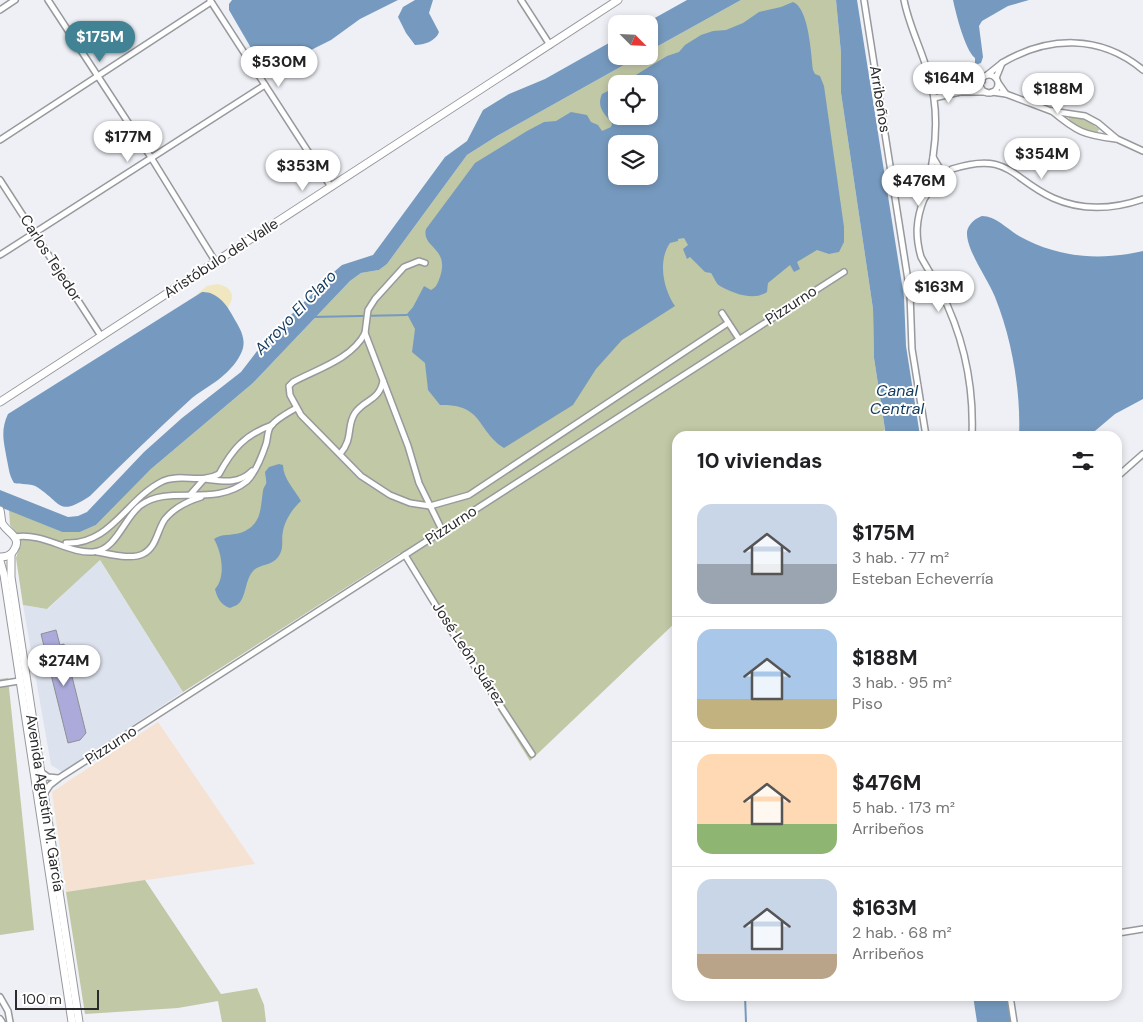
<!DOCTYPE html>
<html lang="es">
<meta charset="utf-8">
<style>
:root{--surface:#fff;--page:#f6f6f6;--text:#202124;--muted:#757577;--line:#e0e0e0;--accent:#418395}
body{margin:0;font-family:"DM Sans",sans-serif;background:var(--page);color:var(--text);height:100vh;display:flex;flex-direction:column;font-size:19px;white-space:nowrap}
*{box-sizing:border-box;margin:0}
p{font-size:16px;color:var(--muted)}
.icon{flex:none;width:28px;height:28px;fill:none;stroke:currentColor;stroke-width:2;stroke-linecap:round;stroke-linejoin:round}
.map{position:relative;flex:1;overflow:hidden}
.details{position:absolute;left:672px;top:431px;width:450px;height:570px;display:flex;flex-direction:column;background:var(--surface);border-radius:15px;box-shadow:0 2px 8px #0003}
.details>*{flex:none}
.needle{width:32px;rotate:114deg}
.tools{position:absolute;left:608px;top:15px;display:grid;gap:10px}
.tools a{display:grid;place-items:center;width:50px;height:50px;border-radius:10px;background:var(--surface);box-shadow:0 2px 8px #0003;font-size:25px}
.scale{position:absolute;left:15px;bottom:12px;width:84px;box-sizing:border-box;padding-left:5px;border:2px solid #2b2b2d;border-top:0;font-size:14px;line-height:18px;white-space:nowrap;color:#2b2b2d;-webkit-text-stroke:4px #fff;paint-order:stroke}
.price{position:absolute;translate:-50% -42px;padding:0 11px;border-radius:18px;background:#fff;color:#222;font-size:16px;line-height:32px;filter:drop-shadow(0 1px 2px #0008)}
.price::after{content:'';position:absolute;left:50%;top:30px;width:15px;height:11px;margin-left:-8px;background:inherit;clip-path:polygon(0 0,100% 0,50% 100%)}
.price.active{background:var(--accent);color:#fff}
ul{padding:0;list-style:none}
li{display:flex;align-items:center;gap:15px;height:125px;padding:0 25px}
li+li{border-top:1px solid var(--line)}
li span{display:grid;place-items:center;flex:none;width:140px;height:100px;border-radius:15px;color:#555}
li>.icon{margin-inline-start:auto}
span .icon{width:60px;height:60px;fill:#fffc;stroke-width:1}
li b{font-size:21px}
h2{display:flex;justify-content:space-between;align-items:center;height:60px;padding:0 25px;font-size:21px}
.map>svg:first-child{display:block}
</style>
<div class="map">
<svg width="1143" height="1022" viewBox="0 0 1143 1022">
<rect width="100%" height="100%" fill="#eef0f5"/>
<!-- built -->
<path fill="#dde3ee" d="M99,559L183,692L62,772L51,765L23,605L48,609Z"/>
<!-- industrial -->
<path fill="#f6e2d2" d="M158,722L255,864L66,892L52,792Z"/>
<!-- green -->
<g fill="#c1c8a5" fill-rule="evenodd">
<path d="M741,0H836L841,53V93L873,309L874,358L885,430L873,436H678L677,621L530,761L400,553L183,692L100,560L47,609L23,605L16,558L21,542L18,535L10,525L9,510L62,532H80L96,525L151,469L253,383L350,281L361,273L379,270L387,264L467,155L497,136L640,56H649V51ZM616,84H649V116H616ZM616,144H649V176H616Z"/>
<path d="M1073,116L1088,121L1099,129L1097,134L1086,133L1068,121L1069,117Z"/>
<path d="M8,678L34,930L0,935V679Z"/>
<path d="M145,880L221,994L257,988L264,1005L266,1022H222L218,1001L178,1008L85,1014L66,892Z"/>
</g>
<!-- sand -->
<path fill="#f0e7c1" d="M217,284C232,287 236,295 228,308L221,300L207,292L196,295L207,286Z"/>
<!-- water -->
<g fill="#769abf" fill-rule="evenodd">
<path d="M232,0H398L360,19L331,40L311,50L278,73L267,70L258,60L229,10V4Z"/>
<path d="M415,0H433L429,13L439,32C436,41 424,45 415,45L406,33L398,17L403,7Z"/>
<path d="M687,0H741L649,51V24H644Z"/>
<path d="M836,0H857L904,297L906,346L920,436H886L874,358L873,309L841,93V53Z"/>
<path d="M953,0H1029L1008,6L982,21L979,26L983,57L981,63L978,64L975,63V58C965,50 956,14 953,0Z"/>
<path d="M793,2C809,8 811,54 813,70L815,74L820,76L824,86L844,227V242L839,252L829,254L817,250L797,262L800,269L794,272L790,265L768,283L767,292C754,301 734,294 720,286C716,284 714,277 711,273L705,272L690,257L687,259L683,249L688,245L684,238L678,239V241L670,243C657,262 664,290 675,306L622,340L596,369L573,405L504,448C476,430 484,404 440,405L428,390L425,363L412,352L415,329L407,314L413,307L424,286L431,290C437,287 438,282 440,277C450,247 421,248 426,229L475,163L527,131L544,122L556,121L571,112L587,115L591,122L598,125L602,131L611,127L612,124C605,113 596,108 602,94L616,87V116H649V84H621L667,56L679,52L685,45L701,35L713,31L726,30L743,23L759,12L781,7ZM616,144H649V176H616Z"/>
<path d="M616,39V56H640L497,136L467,155L387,264L379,270L361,273L350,281L253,383L151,469L96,525L80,532H62L0,507V490L68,517L78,516L87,512L144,452L182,418L241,372L264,342L335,271L342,265L373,255L445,157L467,141L483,110L509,94L545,79Z"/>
<path d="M982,216C996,216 1007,229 1019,236C1059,258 1099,261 1143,251V399L1115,414L1089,436H1019C1021,392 1012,339 995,297C988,279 966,250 967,232C968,224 976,218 982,216Z"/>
<path d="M202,292C215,291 226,303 231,313C237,324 246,335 243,348C241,355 236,363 231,368C221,380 205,388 192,398C157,430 124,462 90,496C58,517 63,504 37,487C31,483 21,485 14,483C9,475 9,469 7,460C4,442 0,431 8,414Z"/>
<path d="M279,464L283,465C283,479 296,491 301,501C293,508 285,520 283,531C281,539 284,546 280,554C274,566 263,563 254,570C244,580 247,598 237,605C235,606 232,607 230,608C221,605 217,598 215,589C226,577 222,553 214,539C222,533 231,536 240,533C262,525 260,510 263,491C263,488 265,486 266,484C267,481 265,475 265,472L269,467Z"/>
<path d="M973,996H1008L1012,1022H977Z"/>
</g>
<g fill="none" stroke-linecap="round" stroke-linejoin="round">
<!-- stream -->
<g stroke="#769abf" stroke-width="2">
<path d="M312,317L407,315"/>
<path d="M745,996L746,1022"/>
</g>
</g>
<!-- building -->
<path fill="#abaada" stroke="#8f8f94" d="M56,630L60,645L64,644L86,733L80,740L68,743L41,634Z"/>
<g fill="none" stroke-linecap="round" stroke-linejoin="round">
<defs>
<g id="street">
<path d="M48,0L152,159L215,261"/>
<path d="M210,0L331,187"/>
<path d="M521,0L550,45"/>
<path d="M864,0L910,293L912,349L926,436"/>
<path d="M904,0C909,26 921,48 928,73C937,100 937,130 933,157"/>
<path d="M0,10L15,0"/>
<path d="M1002,63C1048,36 1100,34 1143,70"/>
<path d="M987,75L1002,63L996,78"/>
<circle cx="989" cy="84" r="9"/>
<path d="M982,81L960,92H986"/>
<path d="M992,92L1006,94L999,84"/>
<path d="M1006,94L1051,111L1085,116L1098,123L1117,139L1143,151"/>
<path d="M934,98L960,92"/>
<path d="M1052,111C1077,132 1084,135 1116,139"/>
<path d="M0,140L211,2"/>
<circle cx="937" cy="173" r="6"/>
<path d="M931,169L933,157L939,167"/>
<path d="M952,169C1009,151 1010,178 1053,198C1082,211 1114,209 1143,199"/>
<path d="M930,175L924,199L938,179"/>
<path d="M0,180L101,336"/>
<path d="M924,199C916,219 915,236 921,257C927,268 934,279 940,290C963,335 974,386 972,436"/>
<path d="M0,255L265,85"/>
<path d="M425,263L419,261L404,267L375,299L368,310L365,333L408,446L419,483L442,530"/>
<path d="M722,313L739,339"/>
<path d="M365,333C352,359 317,369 293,382L289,386L290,395L301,415L361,476L390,495L410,503L430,506L469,495L728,323"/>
<path d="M340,454C354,438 346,426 355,413C365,399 379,401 383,381"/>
<path d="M1118,476L1143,454"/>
<path d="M190,495L204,479C222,481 238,485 252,471"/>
<path d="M15,537C43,532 69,554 93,552C117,550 124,517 141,505C169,484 214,508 247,481C256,472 262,456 266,444C268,438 267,431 271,426C277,418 288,413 296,408"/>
<path d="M66,543C111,545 126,499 163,481C181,473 201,484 219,474C232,450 244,435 272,425"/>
<path d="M97,552C110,554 131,560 143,554C157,547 157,530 165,519C174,508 188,501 201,497"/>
<path d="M405,555L449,627L532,754"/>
<path d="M0,684L19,681"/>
<path d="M41,772L48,777L58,778"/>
<path d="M44,794L50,785L59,778L844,272"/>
<path d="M1118,933L1143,929"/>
<path d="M1010,996L1014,1022"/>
<path d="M0,997L8,1011L10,1022"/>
<path d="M0,1019L2,1022"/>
</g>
<g id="secondary">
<path d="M0,402L618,0"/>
<path d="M0,510C1,514 1,519 2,523C6,532 23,537 14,550C11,556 6,557 0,557"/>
<path d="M11,554V577L79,1022"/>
<path d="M0,561L4,575L72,1022"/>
</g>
</defs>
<!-- street casing -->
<use href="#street" stroke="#97999d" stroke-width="8"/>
<!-- secondary casing -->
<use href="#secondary" stroke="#97999d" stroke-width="9"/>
<!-- street -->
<use href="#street" stroke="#fff" stroke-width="5"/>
<!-- secondary -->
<use href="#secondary" stroke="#fff" stroke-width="7"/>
</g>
<g text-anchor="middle" stroke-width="4" stroke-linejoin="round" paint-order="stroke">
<!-- street labels -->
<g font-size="15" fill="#2b2b2d" stroke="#fff">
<text transform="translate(880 99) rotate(81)" y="5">Arribeños</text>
<text transform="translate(51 258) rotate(57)" y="5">Carlos Tejedor</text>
<text transform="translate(221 258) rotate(-33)" y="5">Aristóbulo del Valle</text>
<text transform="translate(791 305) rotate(-33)" y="5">Pizzurno</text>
<text transform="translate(451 525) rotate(-33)" y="5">Pizzurno</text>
<text transform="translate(469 654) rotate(57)" y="5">José León Suárez</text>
<text transform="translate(111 745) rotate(-33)" y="5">Pizzurno</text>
<text transform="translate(45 803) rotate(81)" y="5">Avenida Agustín M. García</text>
</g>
<!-- water labels -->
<g font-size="16" font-style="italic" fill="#113a5e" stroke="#fff">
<text transform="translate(295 312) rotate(-46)" y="6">Arroyo El Claro</text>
<text x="897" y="396">Canal<tspan x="897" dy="18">Central</tspan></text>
</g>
</g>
</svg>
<div class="tools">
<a><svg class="needle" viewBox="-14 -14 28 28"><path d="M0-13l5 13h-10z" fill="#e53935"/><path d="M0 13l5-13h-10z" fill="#757577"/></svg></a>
<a><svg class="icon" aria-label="locate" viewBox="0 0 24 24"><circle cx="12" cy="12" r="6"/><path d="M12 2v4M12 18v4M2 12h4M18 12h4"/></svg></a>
<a><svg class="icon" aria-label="layers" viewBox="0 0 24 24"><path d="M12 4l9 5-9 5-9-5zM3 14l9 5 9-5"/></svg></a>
</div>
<div class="scale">100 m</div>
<b class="price active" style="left:100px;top:63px">$175M</b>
<b class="price" style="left:279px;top:88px">$530M</b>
<b class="price" style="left:949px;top:104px">$164M</b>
<b class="price" style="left:1058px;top:115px">$188M</b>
<b class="price" style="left:128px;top:163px">$177M</b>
<b class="price" style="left:1042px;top:180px">$354M</b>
<b class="price" style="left:303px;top:192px">$353M</b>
<b class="price" style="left:919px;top:207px">$476M</b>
<b class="price" style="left:939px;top:313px">$163M</b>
<b class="price" style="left:64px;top:687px">$274M</b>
<section class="details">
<h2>10 viviendas<svg class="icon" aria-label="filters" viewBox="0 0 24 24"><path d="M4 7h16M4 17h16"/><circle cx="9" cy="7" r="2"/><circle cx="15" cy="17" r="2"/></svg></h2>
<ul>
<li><span style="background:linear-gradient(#c9d6e8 60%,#9aa5b1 0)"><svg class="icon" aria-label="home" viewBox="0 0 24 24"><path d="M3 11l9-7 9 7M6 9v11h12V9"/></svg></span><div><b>$175M</b><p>3 hab. · 77 m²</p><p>Esteban Echeverría</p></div></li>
<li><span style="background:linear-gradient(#a9c7e8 70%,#c2b280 0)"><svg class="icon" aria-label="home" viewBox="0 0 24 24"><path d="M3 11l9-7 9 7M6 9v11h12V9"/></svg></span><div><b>$188M</b><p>3 hab. · 95 m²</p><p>Piso</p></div></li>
<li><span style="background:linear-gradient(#ffd9b3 70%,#8fb573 0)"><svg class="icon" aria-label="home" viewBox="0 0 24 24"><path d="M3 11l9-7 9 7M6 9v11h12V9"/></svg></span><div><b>$476M</b><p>5 hab. · 173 m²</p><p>Arribeños</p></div></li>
<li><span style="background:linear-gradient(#c9d6e8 75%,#b9a48a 0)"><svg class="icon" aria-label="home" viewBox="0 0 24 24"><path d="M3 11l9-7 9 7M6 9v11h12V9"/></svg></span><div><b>$163M</b><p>2 hab. · 68 m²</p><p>Arribeños</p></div></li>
</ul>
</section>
</div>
